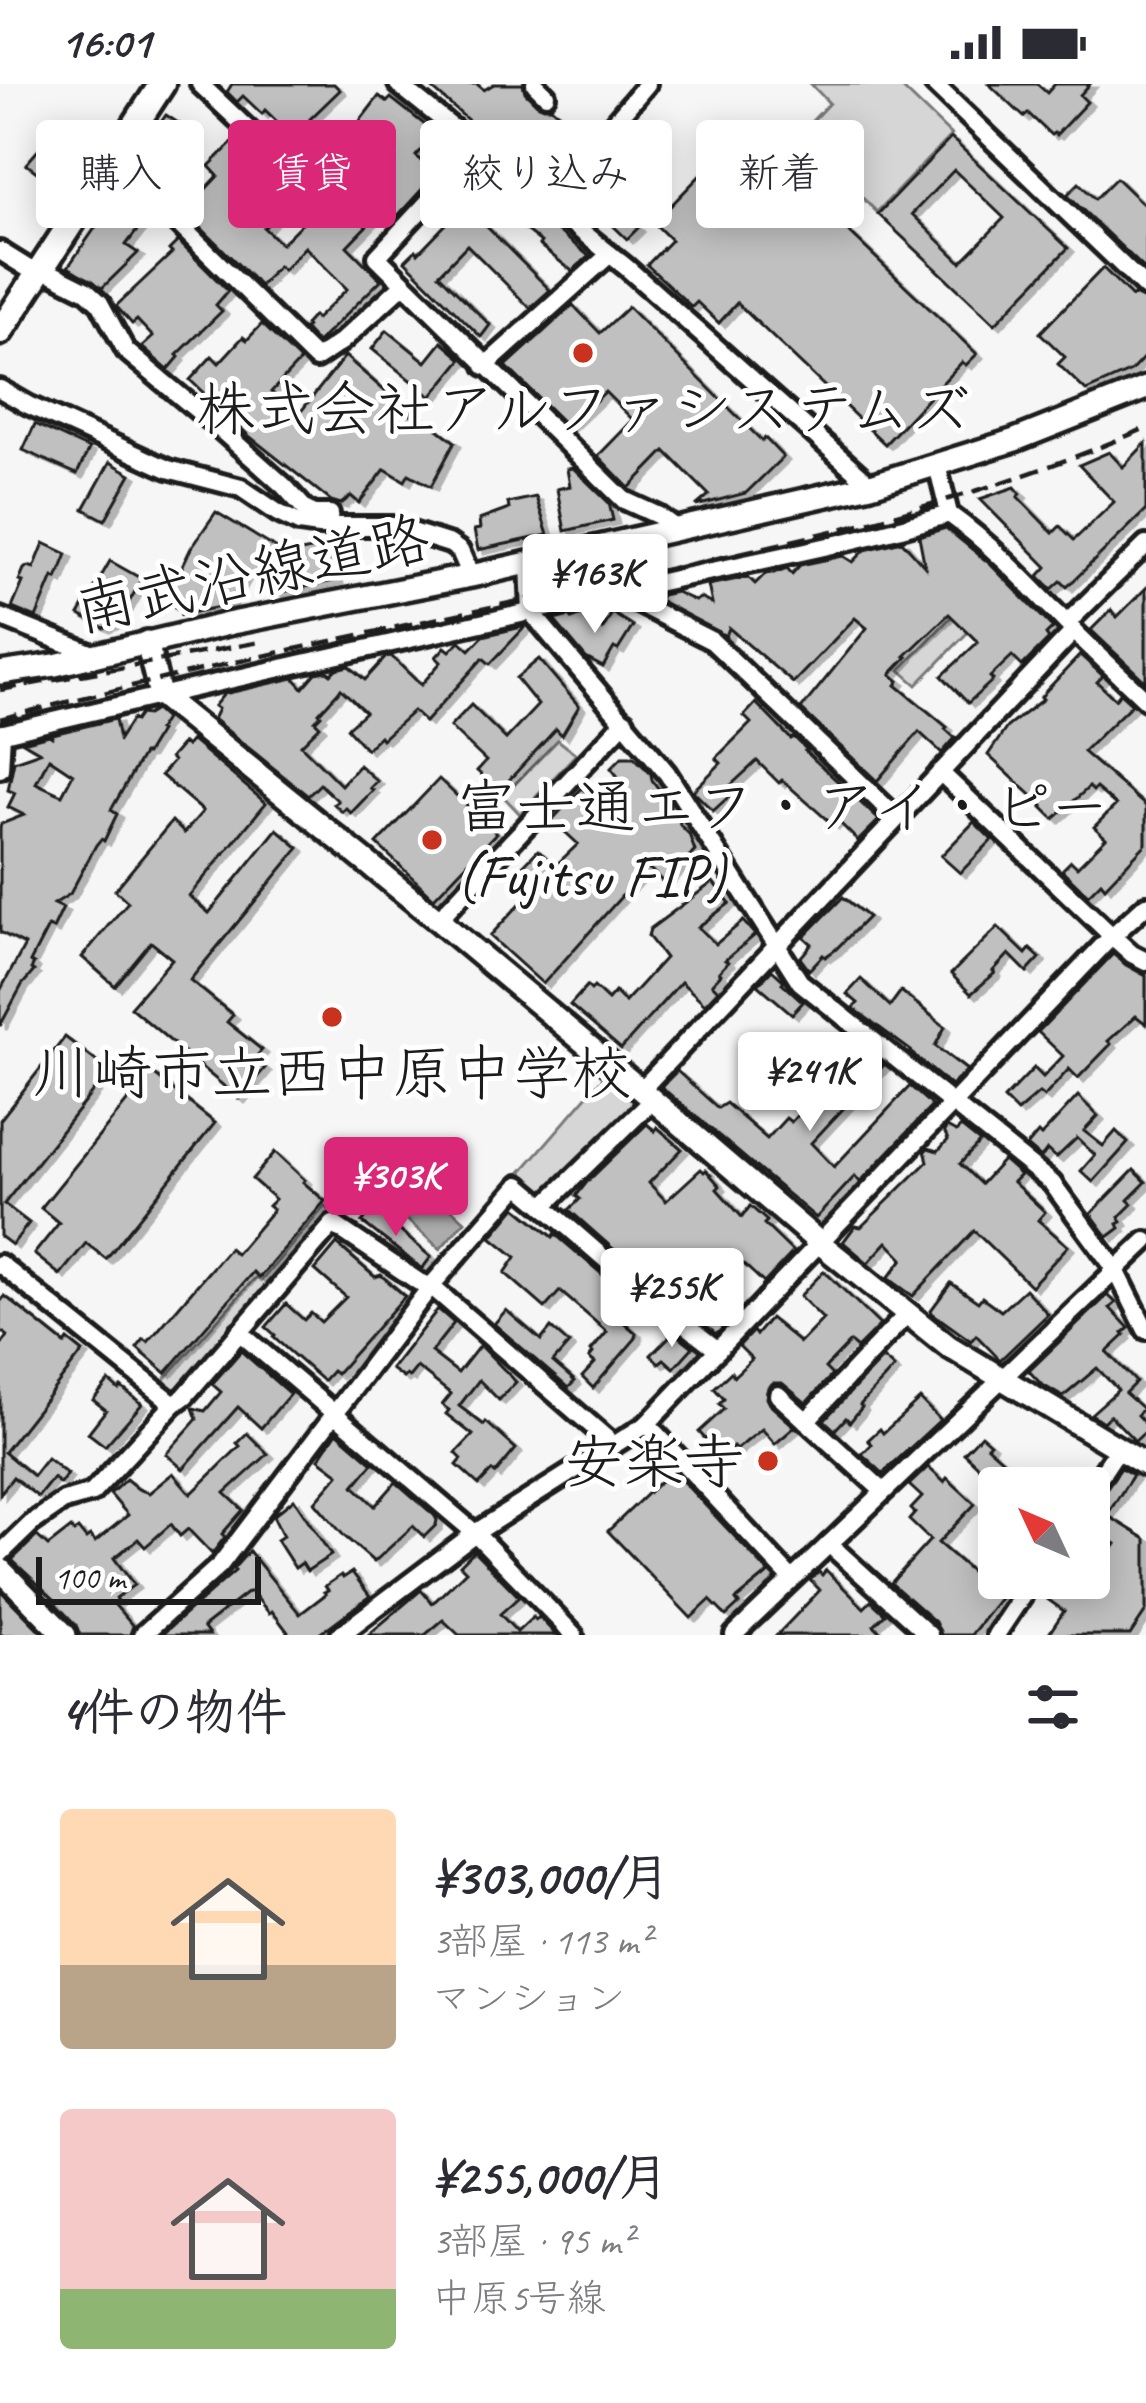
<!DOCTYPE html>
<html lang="ja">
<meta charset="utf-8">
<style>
:root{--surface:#fff;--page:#f7f7f7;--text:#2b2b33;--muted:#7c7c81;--accent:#db2777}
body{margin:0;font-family:Caveat,"Klee One",sans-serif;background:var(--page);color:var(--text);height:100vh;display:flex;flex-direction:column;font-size:45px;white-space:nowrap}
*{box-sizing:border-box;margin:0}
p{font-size:39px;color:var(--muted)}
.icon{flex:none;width:66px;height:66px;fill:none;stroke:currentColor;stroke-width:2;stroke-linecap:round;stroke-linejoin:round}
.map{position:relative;height:1551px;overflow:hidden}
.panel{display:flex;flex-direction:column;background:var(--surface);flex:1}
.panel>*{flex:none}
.hud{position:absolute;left:36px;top:36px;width:1074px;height:108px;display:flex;gap:24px}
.needle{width:78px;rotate:314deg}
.buttons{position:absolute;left:978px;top:1383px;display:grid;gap:24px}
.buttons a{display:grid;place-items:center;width:132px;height:132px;border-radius:12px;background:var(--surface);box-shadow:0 6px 30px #0003;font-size:60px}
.scale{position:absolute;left:36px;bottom:30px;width:225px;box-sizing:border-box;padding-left:12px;border:6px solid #1c1c1c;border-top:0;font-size:33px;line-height:42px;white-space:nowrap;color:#1c1c1c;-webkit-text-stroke:9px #fff;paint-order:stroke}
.price{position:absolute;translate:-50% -102px;padding:0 27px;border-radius:12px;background:#fff;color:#222;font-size:39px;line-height:78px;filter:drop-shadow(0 3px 6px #0008)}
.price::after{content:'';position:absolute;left:50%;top:72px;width:36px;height:27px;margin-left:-18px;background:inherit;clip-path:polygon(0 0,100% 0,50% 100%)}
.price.selected{background:var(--accent);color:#fff}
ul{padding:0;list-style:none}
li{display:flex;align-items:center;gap:36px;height:300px;padding:0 60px}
li span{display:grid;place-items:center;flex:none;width:336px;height:240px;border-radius:12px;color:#555}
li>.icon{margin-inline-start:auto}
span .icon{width:144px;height:144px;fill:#fffc;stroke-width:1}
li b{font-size:51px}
h2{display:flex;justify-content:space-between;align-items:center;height:144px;padding:0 60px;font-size:51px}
.pill{padding:0 42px;border-radius:12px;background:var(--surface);box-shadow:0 6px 30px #0003;font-size:42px;line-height:108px}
.pill.selected{background:var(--accent);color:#fff}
.status{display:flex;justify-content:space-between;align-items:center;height:84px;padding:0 60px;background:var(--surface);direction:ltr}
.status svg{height:33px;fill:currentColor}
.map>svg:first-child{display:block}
</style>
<div class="status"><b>16:01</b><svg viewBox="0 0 49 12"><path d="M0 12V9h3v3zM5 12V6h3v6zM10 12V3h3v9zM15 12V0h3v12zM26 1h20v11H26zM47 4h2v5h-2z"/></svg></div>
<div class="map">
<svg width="1146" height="1551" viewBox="0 0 1146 1551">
<defs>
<filter id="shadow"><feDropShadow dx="6" dy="4" stdDeviation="0" flood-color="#0004"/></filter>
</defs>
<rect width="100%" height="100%" fill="#f6f6f6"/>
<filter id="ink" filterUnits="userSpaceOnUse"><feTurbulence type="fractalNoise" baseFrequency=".00833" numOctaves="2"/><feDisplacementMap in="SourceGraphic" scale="24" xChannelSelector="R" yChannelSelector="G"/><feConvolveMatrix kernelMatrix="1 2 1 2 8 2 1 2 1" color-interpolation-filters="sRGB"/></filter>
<g filter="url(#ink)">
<!-- green -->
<g fill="#d6d6d6" stroke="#797979" stroke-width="3">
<path d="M811,0H898L951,51L877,128L799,51L829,19Z"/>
<path d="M952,532L968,548L917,601L900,586Z"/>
<path d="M558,656L576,670L520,730L503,712Z"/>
<path d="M608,988L638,1014V1022L550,1105L542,1106L521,1088Z"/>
<path d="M325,1122L332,1129L181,1307L172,1305L162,1298L255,1194L261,1197Z"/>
</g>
<!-- water -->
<path fill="#acacac" stroke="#727272" stroke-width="3" d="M425,1101L465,1137L440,1165L399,1129Z"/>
<!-- building -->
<g fill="#c0c0c0" stroke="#1c1c1c" stroke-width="3" fill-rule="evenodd" filter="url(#shadow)">
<path d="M232,0H334L340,6L310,35L334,58L309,83L338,111L371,80L339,55L351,39L356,42L379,12L387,18L391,14L458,67L447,79L426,61L416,72L435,91L392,138L381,127L347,162L381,196L317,259L304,245L307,243L305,241L313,232L316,235L347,205L305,163L283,186L278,182L260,202L174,117L189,102L200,111L203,108L218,92L209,82L238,53L246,61L256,63L276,83L299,59L265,26L262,30L243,12L237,18L227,8ZM287,121L303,138L281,160L264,144Z"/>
<path d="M427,0H477L484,6L494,0H523L525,8L537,20L544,23H551L558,29L513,76Z"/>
<path d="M989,0H1037L1047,9L1055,0H1090L1080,11L1087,18L1056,51L1054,49L1051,51L1028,29L1024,33Z"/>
<path d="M166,31L181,41L169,58L188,71L163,107L130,82Z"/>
<path d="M60,41L95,67L86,79L64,63L42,92L26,80Z"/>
<path d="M743,47L977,270L966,281L962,278L885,360L737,219L719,239L697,218L692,223L647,181L671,156L654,139Z"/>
<path d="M951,54L1068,164L995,240L878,130ZM954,86L1004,134L961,178L912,130Z"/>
<path d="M480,82L554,142L553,143L589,172L572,187L539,161L541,158L496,123L506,125L470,96Z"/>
<path d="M585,93L638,144L627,155L574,104Z"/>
<path d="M1116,94L1146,123V186L1067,111L1079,99L1095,115Z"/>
<path d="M117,104L133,116L121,130L139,144L126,161L138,169L102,204L68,183L95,144L91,141L95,132Z"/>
<path d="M455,111L550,206L530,224L467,161L439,190L490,241L481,253L405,177L416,166L418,169L446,140L435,130Z"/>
<path d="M178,157L228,207L216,221L222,227L177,271L179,273L168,286L142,263L153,253L137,236L132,240L116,222L172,169L169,166Z"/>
<path d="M1103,184L1132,213L1134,211L1146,216V271L1131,287L1086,307L1058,280L1065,273L1040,249Z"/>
<path d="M573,221L600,249L628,223L762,357L765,354L783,373L746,409L696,422L709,411L665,367L629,404L598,372L633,336L605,308L568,343L506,282Z"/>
<path d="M262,240L300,277L271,308L299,330L345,272L411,330L413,326L455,358L431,402L409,390L405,397L385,385L359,419L351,412L341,420L331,417L249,352L190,296L212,272L219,279L243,253L247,256Z"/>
<path d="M387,246L426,278L442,258L462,275L431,313L372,265Z"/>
<path d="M35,340L89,365L77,390L23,366Z"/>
<path d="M1146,359V426L1067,503L1061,497L1052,505L1039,492L1047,483L980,415L1015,403L1021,410L1018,413L1053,449L1060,442L1074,456L1114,418L1079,381L1109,368L1123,383Z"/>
<path d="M110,378L131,390L105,436L84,425Z"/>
<path d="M573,384L609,419L613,436L565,447L557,405L570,402L567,385Z"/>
<path d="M536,413L548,451L478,466L474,446L480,445L479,436L509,425L508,419Z"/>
<path d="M216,428L287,471L330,462L337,496L278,509L246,490L229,521L181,531V526L166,518L168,512L191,464Z"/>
<path d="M946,444L989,479L1053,544L1046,551L1049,555L1022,582L1012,572L990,593L993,596L968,619L942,592L978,558L949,530L905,572L907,573L891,590L899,597L896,601L947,643L945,645L955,654L942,669L919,648L877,697L801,625L867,544L855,534L793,599L729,544L726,552L659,516L661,511L676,508L695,517L700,514L712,520L708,501L748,493L755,500L766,489H774L787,484L792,490L800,481L843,472L853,478L865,466L902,457L925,483L919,452Z"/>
<path d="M44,459L67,470L57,495L53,493L36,534L12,524L23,498L19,497L24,485L28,482L34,484Z"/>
<path d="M110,477L142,495L118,538L104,544L79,531Z"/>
<path d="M1146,504V598L1091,546L1111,526L1117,533Z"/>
<path d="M589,528L603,545L612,529L633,542L618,566L614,564L603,583L586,574L554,536L570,532L572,535Z"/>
<path d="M526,542L490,580L483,574L425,638L413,627L382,655L380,652L366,665L347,644L365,628L341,605L319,629L321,631L315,637L320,642L301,661L341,701L359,681L377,697L370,704L373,706L351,729L346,724L342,728L334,720L338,717L320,700L308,712L213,635L218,625L214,622L224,610L294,594L303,604L316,589L327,587L331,590L336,585L349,582L365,596L386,573L391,572L421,601L441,578L436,573L445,563L450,567L460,557L470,566L483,552Z"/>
<path d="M1080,571L1103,592L1097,598L1115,615L1120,609L1132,620L1083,668L1146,722V760L1105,803L1101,798L1088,811L1062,786L1071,777L1077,783L1106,754L1094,743L1116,721L1096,704L1093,707L1089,703L1054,735L1042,723L1043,722L988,671L1007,643L1043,615L1041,613L1045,608Z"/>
<path d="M539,575L579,622L562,651L556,645L499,707L477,687L486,677L450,643L471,621L506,655L538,621L516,594Z"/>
<path d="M756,619L791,655L794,653L807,666L805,667L879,736L858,757L838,737L833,741L782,696L779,699L757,677L730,702L735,707L713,727L693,707L721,679L716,674L751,639L744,632Z"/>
<path d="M155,626L165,635L158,646L160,647L146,670H143L111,726L117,730L104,757L101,755L96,761L70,810L54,820L63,824L53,845L48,843L30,878L34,880L31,885L34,887L22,901L0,942V907L25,861L0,848V744L1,740L24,731L8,723L15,709L8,706L14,677L40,668L23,658L49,651L52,653L53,650L115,635L119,655L132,635L135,637L140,630L147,631ZM49,674L73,690L62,711L36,699Z"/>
<path d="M191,656L266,719L189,812L209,829L277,745L299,764L190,896L233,931L227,938L262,966L254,975L265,984L239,1015L130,923L172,875L151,858L115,902L82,873L128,818L115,806L172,737L184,749L203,727L161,691L173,677L170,674L183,659L186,662Z"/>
<path d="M622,673H634L651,690L652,696L670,720V725L679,734L680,741L689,750L695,767L664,799L650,785H646L543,900L490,852L530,809L512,793L538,766L555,782L578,760L552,736L582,704L601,721L623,699L611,684Z"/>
<path d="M439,695L496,749L434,814L377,760Z"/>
<path d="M974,738L992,756L960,789L941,772Z"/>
<path d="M713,798L730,819L698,843L716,860L743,837L755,851L725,876L728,878L719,888L721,890L712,900L718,906L705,920L681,898L621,965L570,921L587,902L591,906L594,903L608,916L615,908L625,918L665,874L648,852L650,845Z"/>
<path d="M843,813L868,833L835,866L825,873L823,871L809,886L800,874L812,860L804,853Z"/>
<path d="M998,843L1026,870L1030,865L1040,874L1027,888L1009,870L993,887L995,889L971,910L951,890Z"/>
<path d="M1113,870L1126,881L1146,892V940L1136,932L1108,957L1111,960L1078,994L1069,985L1044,1013L1039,1009L1017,1028L1004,1015L1034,984L1043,993L1063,972L1038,948Z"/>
<path d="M772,886L784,897L782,899L803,918L792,930L758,901Z"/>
<path d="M861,895L890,922L901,907L945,943L935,962L967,986L951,1002L910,968L911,967L853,924L858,919L847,910Z"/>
<path d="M65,953L109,987L4,1120L29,1139L12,1161L0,1152V1036Z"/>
<path d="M866,967L884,981L811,1059L834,1083L910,1002L932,1022L860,1098L855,1092L816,1134L661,1003L677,987L718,1024L726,1019L767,1055L786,1034L791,1038L856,969L860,973Z"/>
<path d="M151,988L215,1039L106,1175L86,1159L60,1191L34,1170L59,1139L41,1124Z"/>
<path d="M1078,1012L1098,1032L1084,1047L1103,1062L1116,1047L1128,1059L1093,1098L1081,1087L1095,1071L1077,1054L1056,1074L1047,1066L1041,1074L1027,1062L1038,1049L1041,1052Z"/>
<path d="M647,1040L655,1047L657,1043L682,1065L649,1099L666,1117L701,1085L704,1088L706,1086L720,1102L717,1105L742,1133L750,1122L767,1137L764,1140L793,1168L764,1199L736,1173L730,1181L726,1178L685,1220L675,1211L672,1214L645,1193L569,1126L580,1115L576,1112L587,1098Z"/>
<path d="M947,1043L956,1048L961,1043L980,1058L960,1080L981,1100L1003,1076L1020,1091L1013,1098L1045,1128L1038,1136L1068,1162L1031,1202L974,1147L913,1212L888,1194L903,1175L887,1158L868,1179L843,1158L855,1142L861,1143L928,1077L925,1067L928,1064L938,1067L948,1056L944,1047Z"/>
<path d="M275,1068L305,1096L303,1098L325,1117L259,1194L253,1188L166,1289L137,1264L144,1255L148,1258L229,1164L236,1170L273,1126L268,1122L275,1115L252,1095Z"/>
<path d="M1134,1086L1146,1098L1128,1116L1132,1120L1119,1133L1122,1138L1118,1140L1120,1144L1108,1153L1091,1130Z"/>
<path d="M516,1123L553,1153L555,1150L624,1209L611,1227L636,1249V1254L593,1304L582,1293L595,1279L589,1274L593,1269L591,1267L607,1248L605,1246L560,1207L545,1224L505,1189L516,1173L491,1153Z"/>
<path d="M374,1125L431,1173L422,1185L362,1138Z"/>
<path d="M337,1160L375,1193L381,1191L405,1212L336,1290L332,1287L323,1297L273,1253L275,1251L266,1243L286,1220L304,1236L311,1229L321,1238L346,1213L315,1186Z"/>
<path d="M824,1187L880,1241L857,1264L850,1258L825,1284L832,1291L806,1319L782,1299H773L768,1303L766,1314L769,1320L795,1343L775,1360L762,1345L736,1366L733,1363L723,1371L719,1370L699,1348L724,1325L719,1320L724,1315L714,1304L731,1288L734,1292L752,1275L739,1262L753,1247L756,1251L770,1234L800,1259L823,1235L800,1212Z"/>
<path d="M951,1199L978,1218L982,1213L1001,1227L1025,1205L1048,1230L1000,1276L976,1251L971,1257L932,1229L931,1226Z"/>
<path d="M1108,1211L1116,1219L1110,1224L1129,1244L1123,1249L1125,1251L1107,1268L1136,1298L1125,1309L1143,1325L1137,1331L1146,1341V1347L1135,1357L1110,1331L1103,1338L1091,1330L1118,1306L1097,1284L1063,1313L1041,1300L1029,1287Z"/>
<path d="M5,1212L65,1260L68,1256L83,1268L4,1368L33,1392L47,1374L67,1390L60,1400L53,1394L38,1413L13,1393L0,1410V1263L8,1252L0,1246V1218Z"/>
<path d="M438,1225L454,1239L431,1268L458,1289L480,1261L516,1298L499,1316L479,1296L459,1322L484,1341L486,1338L516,1365L495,1390L492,1387L479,1401L457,1381L462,1375L456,1369L473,1351L446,1330L449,1326L442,1321L451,1310L417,1283L409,1293L406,1291L403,1294L391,1285Z"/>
<path d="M506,1226L541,1256L551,1244L569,1260L553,1278L575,1297L568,1304L494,1240Z"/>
<path d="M674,1248L693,1263L674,1284L664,1275L659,1279L651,1271Z"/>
<path d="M241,1267L290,1310L261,1344L238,1323L183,1385L166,1370L197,1335L193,1324L205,1327L221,1308L212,1300Z"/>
<path d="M883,1274L894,1284L860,1321L862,1323L850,1338L846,1334L835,1346L824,1336Z"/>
<path d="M109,1297L119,1306L121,1303L142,1320L105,1362L88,1349L106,1326L93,1316Z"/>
<path d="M920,1315L940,1336L883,1389L862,1370L872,1360L868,1356L880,1345L883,1349Z"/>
<path d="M337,1348L373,1379L354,1402L375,1422L396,1398L434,1431L437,1436L436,1441L424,1453L413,1442L374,1478L344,1452L315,1418L339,1390L319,1375Z"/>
<path d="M247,1349L268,1370L225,1409L243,1426L222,1450L225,1453L212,1470L188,1445L180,1452L171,1440L145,1463L138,1455L114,1474L134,1501L116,1514L118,1517L114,1520L133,1542L130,1551H80L76,1541L53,1517L55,1516L12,1476L37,1452L48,1462L71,1444L74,1448L78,1445L86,1455L90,1452L95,1458L128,1431L110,1410L126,1395L138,1405L149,1409L173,1389L191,1410L240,1362L237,1359Z"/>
<path d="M981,1351L990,1359L987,1362L1006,1379L992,1395L964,1369Z"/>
<path d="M928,1383L944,1398L947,1394L975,1420L938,1459L972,1488L987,1470L984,1467L992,1457L995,1460L999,1456V1494H1016L971,1551H941L935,1538L891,1499L930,1456L909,1436L915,1429L911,1425L922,1413L909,1401Z"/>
<path d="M1121,1384L1133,1391L1107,1431L1146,1455V1527L1130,1551H1048L1064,1527L1039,1509L1047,1494H1054L1079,1510L1089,1495V1478L1099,1485L1116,1460L1089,1442V1428Z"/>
<path d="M672,1386L769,1489L736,1516L739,1520L726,1532L710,1516L691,1534L608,1447Z"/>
<path d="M294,1415L331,1471L307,1487L302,1479L295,1484L277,1456L283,1452L273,1432Z"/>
<path d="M249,1467L300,1530L326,1510L324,1508L328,1506L325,1502L341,1491L343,1494L352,1488L370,1512L318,1551H290L272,1527L269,1529L252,1508H248L203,1543L209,1551H161L235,1487L233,1485Z"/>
<path d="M474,1467L519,1513L500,1530L517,1548L533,1533L536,1536L539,1533L556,1551H459L443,1536L425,1551H368L421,1506L432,1519L436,1516L466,1487L460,1481Z"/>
<path d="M826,1486L864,1524L871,1517L885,1530L874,1541L884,1551H777L820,1506L810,1496L819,1488L822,1491Z"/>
<path d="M0,1506L44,1551H0Z"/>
</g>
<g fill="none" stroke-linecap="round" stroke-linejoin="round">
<defs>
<g id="street">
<path d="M200,0L254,51"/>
<path d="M398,0L626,183L871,401"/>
<path d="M535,0L546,11"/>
<path d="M934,0L1146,204"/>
<path d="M478,64L377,173L624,416L659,432L678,446"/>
<path d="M109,82L153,115L316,275L341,258L404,200"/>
<path d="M547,117L647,0"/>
<path d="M0,167L37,190"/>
<path d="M41,184L87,207L100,219L126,267L221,346L284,402L306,426L315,430H330"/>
<path d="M485,282L610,170"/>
<path d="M0,305L28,321L168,385L241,404L278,429L299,439L319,442H393L450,460L460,467L471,492"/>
<path d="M937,381L949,430C995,463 1032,504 1072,545C1096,569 1121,592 1146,616"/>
<path d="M529,478L531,528L667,689L800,898L1052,1099L1116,1186L1146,1246"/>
<path d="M616,508L712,557L897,734"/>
<path d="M0,533L93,570"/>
<path d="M1067,539L1146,461"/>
<path d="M0,650C215,597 432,551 648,501C749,478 850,461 949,430"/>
<path d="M0,685L2,649"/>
<path d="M940,688L1112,852L1132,870L1146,877"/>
<path d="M438,836L625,637"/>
<path d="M641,1006L1074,547"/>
<path d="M544,1122L637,1203L718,1266"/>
<path d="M0,1180L174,1320"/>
<path d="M239,1248L475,1449L574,1551"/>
<path d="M778,1311L883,1407"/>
<path d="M806,1337L908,1229"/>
<path d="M647,1340L792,1495"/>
<path d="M1089,1409L1118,1365"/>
<path d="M829,1460L929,1551"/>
<path d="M0,1470L32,1439L64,1417L92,1409L174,1320L185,1312L333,1140L419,1198L431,1202L613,1360"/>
<path d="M142,1551L220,1481L431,1202L519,1101L544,1122L653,1016"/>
<path d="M340,1551L475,1449L647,1340L1112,852L1146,821"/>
<path d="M734,1551L1146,1157"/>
<path d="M996,1551L1034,1494"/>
</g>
<g id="secondary">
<path d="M147,558L160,611L438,836L641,1006L821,1160L948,1262L1146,1381"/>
<path d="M0,589L55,581L232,539L471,492L871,401L1015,356L1146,304"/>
<path d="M0,1485L65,1551"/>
</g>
<path id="primary" d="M0,248L162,0"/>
</defs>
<!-- street casing -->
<use href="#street" stroke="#1c1c1c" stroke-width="26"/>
<!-- secondary casing -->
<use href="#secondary" stroke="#1c1c1c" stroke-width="30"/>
<!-- primary casing -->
<use href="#primary" stroke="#1c1c1c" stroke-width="33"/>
<!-- street -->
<use href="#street" stroke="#fff" stroke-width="16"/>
<!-- secondary -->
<use href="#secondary" stroke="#fff" stroke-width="21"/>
<!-- primary -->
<use href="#primary" stroke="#fff" stroke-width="24"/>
<!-- rail -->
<g stroke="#1c1c1c" stroke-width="4.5" stroke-dasharray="18 9" stroke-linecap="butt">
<path d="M0,606L260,558"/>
<path d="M0,635C202,582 409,541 613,497C798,457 972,419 1146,344"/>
</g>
</g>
</g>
<!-- markers -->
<g fill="#c8321e" stroke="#fff" stroke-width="4.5">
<circle cx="583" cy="269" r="12"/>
<circle cx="432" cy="756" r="12"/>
<circle cx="332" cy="933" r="12"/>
<circle cx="768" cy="1377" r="12"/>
</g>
<g text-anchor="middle" stroke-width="10" stroke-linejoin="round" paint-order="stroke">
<!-- poi labels -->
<g font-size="60" fill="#1c1c1c" stroke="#fff">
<text x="583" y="345">株式会社アルファシステムズ</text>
<text x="456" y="743" text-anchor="start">富士通エフ・アイ・ピー<tspan x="456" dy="69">(Fujitsu FIP)</tspan></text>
<text x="332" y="1009">川崎市立西中原中学校</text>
<text x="744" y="1398" text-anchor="end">安楽寺</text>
</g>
<!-- street labels -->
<g font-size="60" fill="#1c1c1c" stroke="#fff">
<text transform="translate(252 489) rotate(-12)" y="21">南武沿線道路</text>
</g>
</g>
</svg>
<div class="buttons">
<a><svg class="needle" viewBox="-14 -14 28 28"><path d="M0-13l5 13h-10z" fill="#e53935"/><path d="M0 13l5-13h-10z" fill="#7c7c81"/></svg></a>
</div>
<div class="scale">100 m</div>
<b class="price" style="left:595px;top:552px">¥163K</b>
<b class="price" style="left:810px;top:1050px">¥241K</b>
<b class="price selected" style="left:396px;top:1155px">¥303K</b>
<b class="price" style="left:672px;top:1266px">¥255K</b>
<div class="hud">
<a class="pill">購入</a>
<a class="pill selected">賃貸</a>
<a class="pill">絞り込み</a>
<a class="pill">新着</a>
</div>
</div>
<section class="panel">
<h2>4件の物件<svg class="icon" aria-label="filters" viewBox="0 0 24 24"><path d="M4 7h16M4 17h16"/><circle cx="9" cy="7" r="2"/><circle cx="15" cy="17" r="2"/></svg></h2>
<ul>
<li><span style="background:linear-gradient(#ffd9b3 65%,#b9a48a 0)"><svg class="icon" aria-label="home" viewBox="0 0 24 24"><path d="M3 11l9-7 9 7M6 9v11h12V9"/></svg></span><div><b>¥303,000/月</b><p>3部屋 · 113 m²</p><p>マンション</p></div></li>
<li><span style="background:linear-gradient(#f6c9c9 75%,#8fb573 0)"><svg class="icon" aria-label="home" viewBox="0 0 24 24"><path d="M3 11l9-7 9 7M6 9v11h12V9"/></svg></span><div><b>¥255,000/月</b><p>3部屋 · 95 m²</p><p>中原5号線</p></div></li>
</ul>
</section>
